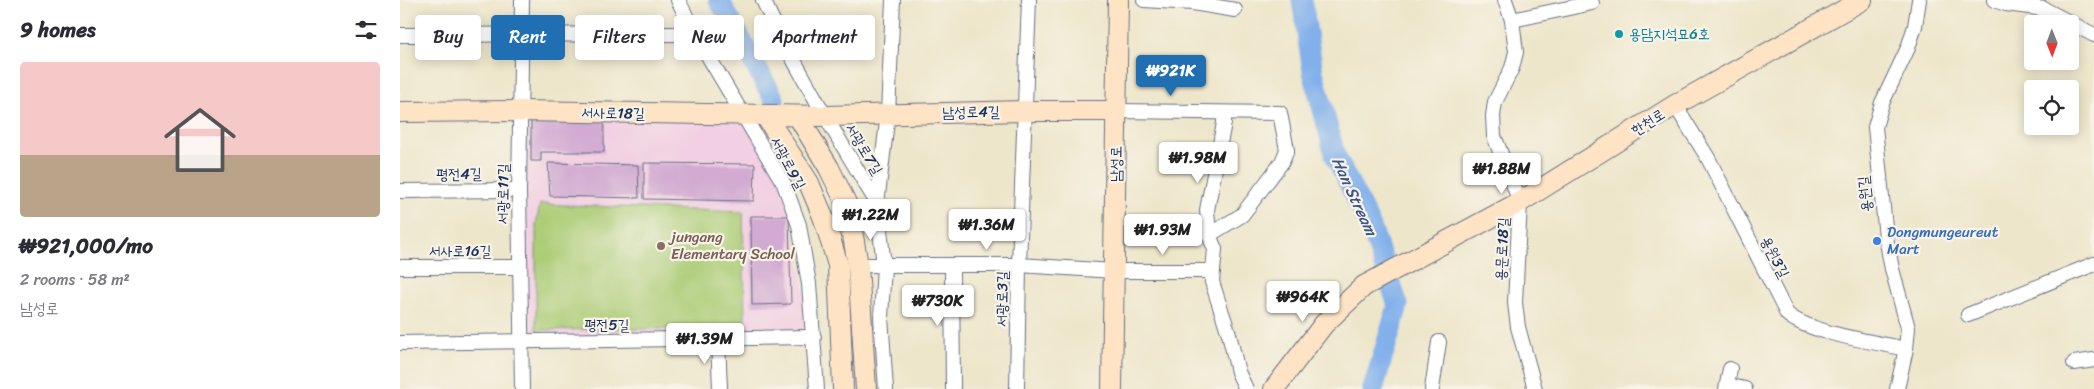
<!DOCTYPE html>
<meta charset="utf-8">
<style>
:root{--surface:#fff;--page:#f7f7f7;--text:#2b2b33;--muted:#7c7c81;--accent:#1f6fb2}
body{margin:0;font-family:Sriracha,"Poor Story",sans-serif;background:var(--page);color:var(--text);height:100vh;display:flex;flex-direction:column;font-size:19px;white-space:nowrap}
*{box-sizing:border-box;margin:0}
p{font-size:16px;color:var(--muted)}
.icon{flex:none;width:28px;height:28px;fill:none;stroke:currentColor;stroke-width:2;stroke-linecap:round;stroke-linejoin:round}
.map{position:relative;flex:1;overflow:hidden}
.sheet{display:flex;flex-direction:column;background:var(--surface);width:400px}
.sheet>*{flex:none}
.hud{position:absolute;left:15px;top:15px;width:475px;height:45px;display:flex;gap:10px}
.needle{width:32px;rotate:179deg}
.tools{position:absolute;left:1624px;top:15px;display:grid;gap:10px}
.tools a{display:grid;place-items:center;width:55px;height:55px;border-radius:5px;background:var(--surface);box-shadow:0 2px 12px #0003;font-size:25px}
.price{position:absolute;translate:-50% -42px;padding:0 11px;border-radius:5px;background:#fff;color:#222;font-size:16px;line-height:32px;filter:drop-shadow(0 1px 2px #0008)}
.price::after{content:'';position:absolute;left:50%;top:30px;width:15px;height:11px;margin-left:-8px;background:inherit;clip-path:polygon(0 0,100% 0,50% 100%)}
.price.on{background:var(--accent);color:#fff}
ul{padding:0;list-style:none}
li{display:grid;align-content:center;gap:10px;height:265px;padding:0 20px}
li span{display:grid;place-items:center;height:155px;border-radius:5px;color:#555}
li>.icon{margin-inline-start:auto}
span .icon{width:90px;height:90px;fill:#fffc;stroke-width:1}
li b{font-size:21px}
h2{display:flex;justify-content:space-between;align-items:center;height:60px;padding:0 20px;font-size:21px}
.chip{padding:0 18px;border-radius:5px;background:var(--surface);box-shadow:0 2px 12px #0003;font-size:18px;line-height:45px}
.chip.on{background:var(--accent);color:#fff}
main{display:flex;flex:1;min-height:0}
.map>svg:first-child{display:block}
</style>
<main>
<section class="sheet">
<h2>9 homes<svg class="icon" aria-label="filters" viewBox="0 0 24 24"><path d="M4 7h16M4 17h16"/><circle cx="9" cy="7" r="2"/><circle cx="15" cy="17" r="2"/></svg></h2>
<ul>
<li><span style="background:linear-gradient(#f6c9c9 60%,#b9a48a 0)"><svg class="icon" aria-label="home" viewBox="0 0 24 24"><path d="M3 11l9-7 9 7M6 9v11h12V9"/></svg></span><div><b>₩921,000/mo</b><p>2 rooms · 58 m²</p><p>남성로</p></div></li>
</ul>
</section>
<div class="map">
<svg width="1694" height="389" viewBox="0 0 1694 389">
<rect width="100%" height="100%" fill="#f7f3e8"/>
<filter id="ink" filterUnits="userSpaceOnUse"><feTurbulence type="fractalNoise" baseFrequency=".02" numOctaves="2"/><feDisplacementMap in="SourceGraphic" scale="10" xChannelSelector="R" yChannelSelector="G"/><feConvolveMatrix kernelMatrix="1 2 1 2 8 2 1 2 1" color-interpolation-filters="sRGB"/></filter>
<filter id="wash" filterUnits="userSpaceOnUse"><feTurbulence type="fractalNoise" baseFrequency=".0096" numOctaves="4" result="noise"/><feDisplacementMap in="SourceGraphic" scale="20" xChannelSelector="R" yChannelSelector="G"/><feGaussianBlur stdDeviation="1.12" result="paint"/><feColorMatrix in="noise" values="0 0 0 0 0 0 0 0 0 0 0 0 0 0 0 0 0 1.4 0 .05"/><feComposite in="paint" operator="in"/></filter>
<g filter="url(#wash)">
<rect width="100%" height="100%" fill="#eee6ca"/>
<!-- built -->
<path fill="#f2cfe2" d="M121,111L342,115L384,184L414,337L122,342Z"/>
<!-- green -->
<path fill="#abcc74" stroke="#637e69" d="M140,204L343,212L345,328L136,330V224Z"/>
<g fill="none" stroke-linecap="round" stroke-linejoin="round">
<!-- river -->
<g stroke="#81b0eb" stroke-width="21">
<path d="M319,0L374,99"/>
<path d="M902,0L913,72L935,155L971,227L998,305L973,389"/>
</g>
</g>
<g id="blocks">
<!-- building -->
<g fill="#d2aad2">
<path d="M131,120H204V152H141V161H131Z"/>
<path d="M148,163L238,165L239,198L150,196Z"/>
<path d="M244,163L355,164L354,201L244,199Z"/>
<path d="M351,216H389L391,304L352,305Z"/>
</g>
</g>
</g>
<g filter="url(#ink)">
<use href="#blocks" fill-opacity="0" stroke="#656f84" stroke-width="1"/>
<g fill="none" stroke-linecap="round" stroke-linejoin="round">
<defs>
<g id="street">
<path d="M122,0L119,190L122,389"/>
<path d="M278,0L295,34L384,184L399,225L409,284L417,389"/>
<path d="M363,0L378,32L425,116L477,203L484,266L481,317L486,389"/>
<path d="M744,0L793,3L835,10"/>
<path d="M1105,0L1112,20L1116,52L1112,68L1095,102L1093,116L1094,136L1120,202L1115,303L1118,327L1135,389"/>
<path d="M1594,0L1606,4L1644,9L1694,35"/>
<path d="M1112,20L1192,3"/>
<path d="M0,35L295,34"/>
<path d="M1275,105L1308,158L1387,314C1408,333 1476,342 1506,349"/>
<path d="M716,111L880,113L887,150L882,162L842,215L809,235"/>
<path d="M824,113V123L807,210L809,235L815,249L812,282L829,334L838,372L846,389"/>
<path d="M0,191L119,190"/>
<path d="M477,203L488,114L493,0"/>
<path d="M458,265H619L714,271H813"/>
<path d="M552,265L553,389"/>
<path d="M0,267H119"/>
<path d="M1568,315L1694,264"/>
<path d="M318,340L320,389"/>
<path d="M0,343L414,337"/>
<path d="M1674,363L1694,360"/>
<path d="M1327,385L1345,389"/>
<path d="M617,389L619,265L629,0"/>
<path d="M1032,389L1039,342"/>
<path d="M1326,389L1330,369"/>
<path d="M1497,389L1506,349L1508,328L1492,269L1486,237L1475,127L1482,103L1508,48L1515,26L1519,0"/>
</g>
<g id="secondary">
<path d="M0,112L121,111L425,116L625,111H716"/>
<path d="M365,115L409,183L424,219L438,265L443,389"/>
<path d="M398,116L429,168L448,207L458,265L466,389"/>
<path d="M712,389L718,0"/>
<path d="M874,389L924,324L964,286L1120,202L1275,105L1462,0"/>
</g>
</defs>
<!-- street casing -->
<use href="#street" stroke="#656f84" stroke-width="16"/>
<!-- secondary casing -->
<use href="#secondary" stroke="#656f84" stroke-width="22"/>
<!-- street -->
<use href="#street" stroke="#fff" stroke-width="14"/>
<!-- secondary -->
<use href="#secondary" stroke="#fee4c5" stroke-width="20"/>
</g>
</g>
<!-- markers -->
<circle fill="#0f9aa8" stroke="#f7f3e8" stroke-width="2" cx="1219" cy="34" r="5"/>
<circle fill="#3f7fe0" stroke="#f7f3e8" stroke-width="2" cx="1477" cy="241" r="5"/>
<circle fill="#8d6e63" stroke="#f7f3e8" stroke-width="2" cx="261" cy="246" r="5"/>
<g text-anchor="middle" stroke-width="4.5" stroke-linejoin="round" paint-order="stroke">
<!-- culture labels -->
<g font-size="15" fill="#0d838f" stroke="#f7f3e8" text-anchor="start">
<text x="1229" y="39">용담지석묘6호</text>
</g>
<!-- street labels -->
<g font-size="15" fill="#1b2f5e" stroke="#f7f3e8">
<text transform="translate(571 112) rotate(-1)" y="5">남성로4길</text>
<text transform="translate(213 113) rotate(1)" y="5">서사로18길</text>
<text transform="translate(1248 122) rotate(-32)" y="5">한천로</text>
<text transform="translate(464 149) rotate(59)" y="5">서광로7길</text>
<text transform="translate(388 163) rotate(62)" y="5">서광로9길</text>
<text transform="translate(716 164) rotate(-89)" y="5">남성로</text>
<text transform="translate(59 174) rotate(-1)" y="5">평전4길</text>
<text transform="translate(103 194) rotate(-89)" y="5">서광로11길</text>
<text transform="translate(1465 194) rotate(-96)" y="5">용원길</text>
<text transform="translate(1102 249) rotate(-87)" y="5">용문로18길</text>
<text x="60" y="256">서사로16길</text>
<text transform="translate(1375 257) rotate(63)" y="5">용원3길</text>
<text transform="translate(602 299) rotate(-89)" y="5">서광로3길</text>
<text x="207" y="330">평전5길</text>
</g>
<!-- shop labels -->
<g font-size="15" fill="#366cbe" stroke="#f7f3e8" text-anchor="start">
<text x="1487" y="237">Dongmungeureut<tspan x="1487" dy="17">Mart</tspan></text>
</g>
<!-- education labels -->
<g font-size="15" fill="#785e54" stroke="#f7f3e8" text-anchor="start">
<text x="271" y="242">jungang<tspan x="271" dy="17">Elementary School</tspan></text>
</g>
<!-- water labels -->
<g font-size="16" font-style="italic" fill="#3a5688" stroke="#f7f3e8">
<text transform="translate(955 196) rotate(65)" y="6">Han Stream</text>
</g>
</g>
</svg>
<div class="tools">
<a><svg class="needle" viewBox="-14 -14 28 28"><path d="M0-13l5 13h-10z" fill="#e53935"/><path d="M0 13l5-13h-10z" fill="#7c7c81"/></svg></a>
<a><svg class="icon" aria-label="locate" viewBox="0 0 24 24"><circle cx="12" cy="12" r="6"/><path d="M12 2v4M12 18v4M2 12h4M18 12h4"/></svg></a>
</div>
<b class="price on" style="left:771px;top:97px">₩921K</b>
<b class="price" style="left:798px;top:184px">₩1.98M</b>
<b class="price" style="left:1102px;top:195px">₩1.88M</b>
<b class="price" style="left:471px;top:241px">₩1.22M</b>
<b class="price" style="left:587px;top:251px">₩1.36M</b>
<b class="price" style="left:763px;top:256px">₩1.93M</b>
<b class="price" style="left:903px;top:323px">₩964K</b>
<b class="price" style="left:538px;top:327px">₩730K</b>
<b class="price" style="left:305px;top:365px">₩1.39M</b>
<div class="hud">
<a class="chip">Buy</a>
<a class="chip on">Rent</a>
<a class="chip">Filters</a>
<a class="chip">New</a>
<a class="chip">Apartment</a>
</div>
</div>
</main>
